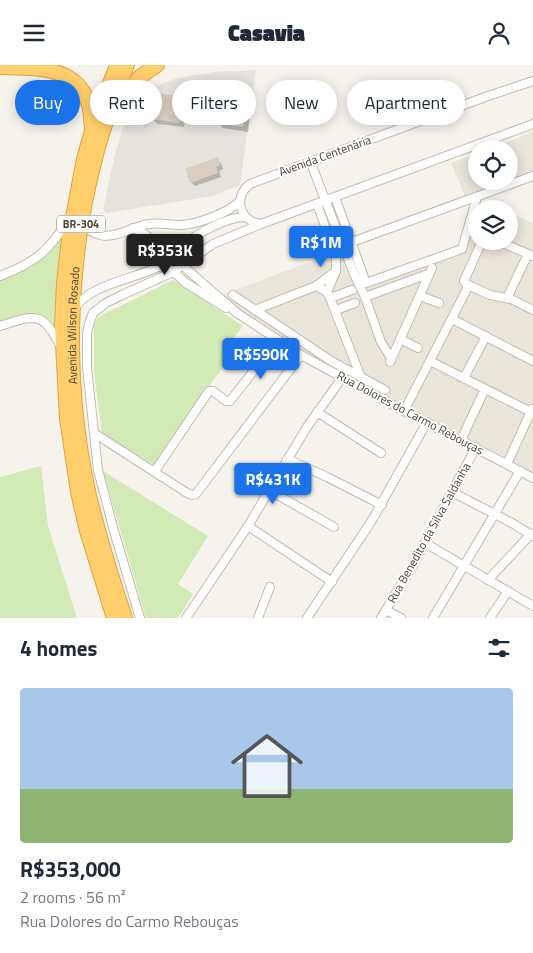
<!DOCTYPE html>
<meta charset="utf-8">
<style>
:root{--surface:#fff;--page:#f6f6f7;--text:#1f2937;--muted:#747a83;--line:#e0e1e3;--accent:#1a73e8}
body{margin:0;font-family:"Titillium Web",sans-serif;background:var(--page);color:var(--text);height:100vh;display:flex;flex-direction:column;font-size:19px;white-space:nowrap}
*{box-sizing:border-box;margin:0}
p{font-size:16px;color:var(--muted)}
.icon{flex:none;width:28px;height:28px;fill:none;stroke:currentColor;stroke-width:2;stroke-linecap:round;stroke-linejoin:round}
.map{position:relative;height:553px;overflow:hidden}
.sheet{display:flex;flex-direction:column;background:var(--surface);flex:1}
.sheet>*{flex:none}
.banner{position:absolute;left:15px;top:15px;width:504px;height:45px;display:flex;gap:10px}
.tools{position:absolute;left:468px;top:75px;display:grid;gap:10px}
.tools a{display:grid;place-items:center;width:50px;height:50px;border-radius:50%;background:var(--surface);box-shadow:0 2px 12px #0003;font-size:25px}
.price{position:absolute;translate:-50% -42px;padding:0 11px;border-radius:5px;background:var(--accent);color:#fff;font-size:16px;line-height:32px;filter:drop-shadow(0 1px 2px #0008)}
.price::after{content:'';position:absolute;left:50%;top:30px;width:15px;height:11px;margin-left:-8px;background:inherit;clip-path:polygon(0 0,100% 0,50% 100%)}
.price.active{background:#222;color:#fff}
ul{padding:0;list-style:none}
li{display:grid;align-content:center;gap:10px;height:265px;padding:0 20px}
li+li{border-top:1px solid var(--line)}
li span{display:grid;place-items:center;height:155px;border-radius:5px;color:#555}
li>.icon{margin-inline-start:auto}
span .icon{width:90px;height:90px;fill:#fffc;stroke-width:1}
li b{font-size:21px}
h2{display:flex;justify-content:space-between;align-items:center;height:60px;padding:0 20px;font-size:21px}
.pill{padding:0 18px;border-radius:22px;background:var(--surface);box-shadow:0 2px 12px #0003;font-size:18px;line-height:45px}
.pill.active{background:var(--accent);color:#fff}
header{display:flex;justify-content:space-between;align-items:center;height:65px;padding:0 20px;background:var(--surface);font-size:22px;font-weight:800}
.map>svg:first-child{display:block}
</style>
<header><svg class="icon" aria-label="menu" viewBox="0 0 24 24"><path d="M4 6h16M4 12h16M4 18h16"/></svg>Casavia<svg class="icon" aria-label="person" viewBox="0 0 24 24"><circle cx="12" cy="8" r="4"/><path d="M4 21q1-7 8-7t8 7"/></svg></header>
<div class="map">
<svg width="533" height="553" viewBox="0 0 533 553">
<rect width="100%" height="100%" fill="#f6f3ec"/>
<!-- residential -->
<g fill="#eae5da">
<path d="M533,67V106L509,115V84H489Z"/>
<path d="M476,89V116H505L465,131L451,98Z"/>
<path d="M333,140L364,223L464,188L476,149V176H509V148L533,158V409L397,339L307,289L247,251L222,230L331,189L316,147Z"/>
</g>
<!-- industrial -->
<path fill="#e6e2dd" d="M256,5L240,120L212,131L107,148L103,145L115,89L133,32L140,27L178,13L216,7Z"/>
<!-- green -->
<g fill="#d2eab5">
<path d="M65,166L56,267C43,241 21,251 0,258V215C29,203 49,196 65,166Z"/>
<path d="M173,215L243,261L232,275L240,280L209,321L154,400L102,368L94,307V258L98,252Z"/>
<path d="M41,401L48,461L77,553H0V412Z"/>
<path d="M103,406L208,471L178,519L193,529L178,553H146Z"/>
</g>
<!-- shadow -->
<g fill="#0003">
<path d="M249,22L254,27L248,67L223,63L219,59L185,55L184,62L158,59L152,54L189,34Z"/>
<path d="M217,94L221,98L223,104L219,106L221,112L195,121L191,117Z"/>
</g>
<!-- building -->
<g fill="#d8cfc1">
<path d="M223,17L250,21L243,62L216,58L217,55L180,50L179,58L151,54L154,28L188,32L189,22L221,26Z"/>
<path d="M218,92L220,100L216,102L218,108L190,118L185,104Z"/>
</g>
<g fill="none" stroke-linecap="round" stroke-linejoin="round">
<defs>
<g id="street">
<path d="M310,96L354,209L365,232L428,209"/>
<path d="M335,132L366,218L462,184L477,132"/>
<path d="M83,156C87,163 92,169 100,170C116,174 133,161 149,159C159,157 169,160 180,160C195,160 229,148 240,136"/>
<path d="M261,159C239,156 233,132 250,119L488,31L533,16"/>
<path d="M133,163C151,169 160,184 159,202"/>
<path d="M482,176L464,216L466,219L490,230L511,234L533,245"/>
<path d="M498,176L533,191"/>
<path d="M352,177L533,111"/>
<path d="M183,201L237,248L301,290L404,346L533,413"/>
<path d="M170,204L186,218L226,243"/>
<path d="M0,211C36,197 48,187 69,154"/>
<path d="M316,221L336,206V191L317,139"/>
<path d="M327,227L336,206"/>
<path d="M233,230L331,296L385,325"/>
<path d="M420,231L439,238"/>
<path d="M365,232L381,277L391,293"/>
<path d="M330,233L352,225"/>
<path d="M507,233L528,189"/>
<path d="M75,243C90,219 135,214 160,201C170,197 176,188 183,181C197,168 227,152 245,152"/>
<path d="M255,245L316,221L327,227L330,233L360,310"/>
<path d="M336,245L355,238"/>
<path d="M452,254L533,296"/>
<path d="M0,261C34,250 43,245 60,281"/>
<path d="M400,274L418,283"/>
<path d="M430,296L531,347"/>
<path d="M390,297L432,203"/>
<path d="M464,313L486,271"/>
<path d="M404,346L469,220"/>
<path d="M317,347L381,388"/>
<path d="M94,368L187,428L192,430L196,429L301,290"/>
<path d="M461,375L485,324"/>
<path d="M287,394L327,412L382,440"/>
<path d="M507,399L532,344"/>
<path d="M155,406L209,326H213L226,336H230L278,275"/>
<path d="M269,425L334,462"/>
<path d="M452,427L512,458L533,471"/>
<path d="M248,461L332,517"/>
<path d="M425,478L533,541"/>
<path d="M488,515L531,469"/>
<path d="M386,545L401,553"/>
<path d="M140,553L114,466L98,405L87,303V268L90,256L93,248L106,238L122,230L173,207L213,179L261,159L533,59"/>
<path d="M186,553L248,461L307,362L342,313"/>
<path d="M258,553L270,522"/>
<path d="M307,553L371,457L427,357"/>
<path d="M381,553L413,500L476,382"/>
<path d="M433,553L520,406"/>
<path d="M490,553L508,526"/>
</g>
<g id="highway">
<path d="M0,2C35,3 77,0 89,40C91,47 91,56 92,63"/>
<path d="M118,38L141,11L157,0"/>
<path d="M114,553L87,466L78,427L67,353L62,260L64,219L69,173L84,94L92,66L117,0"/>
<path id="s1" d="M125,553C111,511 98,469 88,426C64,315 67,195 97,86C105,56 116,28 127,0"/>
</g>
</defs>
<!-- street casing -->
<use href="#street" stroke="#c2bbae" stroke-width="10"/>
<!-- highway casing -->
<use href="#highway" stroke="#e0a43c" stroke-width="16"/>
<!-- street -->
<use href="#street" stroke="#fff" stroke-width="8"/>
<!-- highway -->
<use href="#highway" stroke="#ffcf6e" stroke-width="14"/>
</g>
<g text-anchor="middle" stroke-width="4" stroke-linejoin="round" paint-order="stroke">
<!-- shield labels -->
<rect fill="#fff" stroke="#817c74" stroke-width="1" x="57" y="150.5" width="48" height="17" rx="4"/>
<g font-size="11" font-weight="bold" fill="#4b4439">
<text x="81" y="163">BR-304</text>
</g>
<!-- street labels -->
<g font-size="12" fill="#4b4439" stroke="#fff">
<text transform="translate(325 91) rotate(-20)" y="4">Avenida Centenária</text>
<text dy="4" stroke="none"><textPath href="#s1" startOffset="299">Avenida Wilson Rosado</textPath></text>
<text transform="translate(410 348) rotate(28)" y="4">Rua Dolores do Carmo Rebouças</text>
<text transform="translate(429 468) rotate(-61)" y="4">Rua Benedito da Silva Saldanha</text>
</g>
</g>
</svg>
<div class="tools">
<a><svg class="icon" aria-label="locate" viewBox="0 0 24 24"><circle cx="12" cy="12" r="6"/><path d="M12 2v4M12 18v4M2 12h4M18 12h4"/></svg></a>
<a><svg class="icon" aria-label="layers" viewBox="0 0 24 24"><path d="M12 4l9 5-9 5-9-5zM3 14l9 5 9-5"/></svg></a>
</div>
<b class="price" style="left:321px;top:203px">R$1M</b>
<b class="price active" style="left:165px;top:211px">R$353K</b>
<b class="price" style="left:261px;top:315px">R$590K</b>
<b class="price" style="left:273px;top:440px">R$431K</b>
<div class="banner">
<a class="pill active">Buy</a>
<a class="pill">Rent</a>
<a class="pill">Filters</a>
<a class="pill">New</a>
<a class="pill">Apartment</a>
</div>
</div>
<section class="sheet">
<h2>4 homes<svg class="icon" aria-label="filters" viewBox="0 0 24 24"><path d="M4 7h16M4 17h16"/><circle cx="9" cy="7" r="2"/><circle cx="15" cy="17" r="2"/></svg></h2>
<ul>
<li><span style="background:linear-gradient(#a9c7e8 65%,#8fb573 0)"><svg class="icon" aria-label="home" viewBox="0 0 24 24"><path d="M3 11l9-7 9 7M6 9v11h12V9"/></svg></span><div><b>R$353,000</b><p>2 rooms · 56 m²</p><p>Rua Dolores do Carmo Rebouças</p></div></li>
</ul>
</section>
